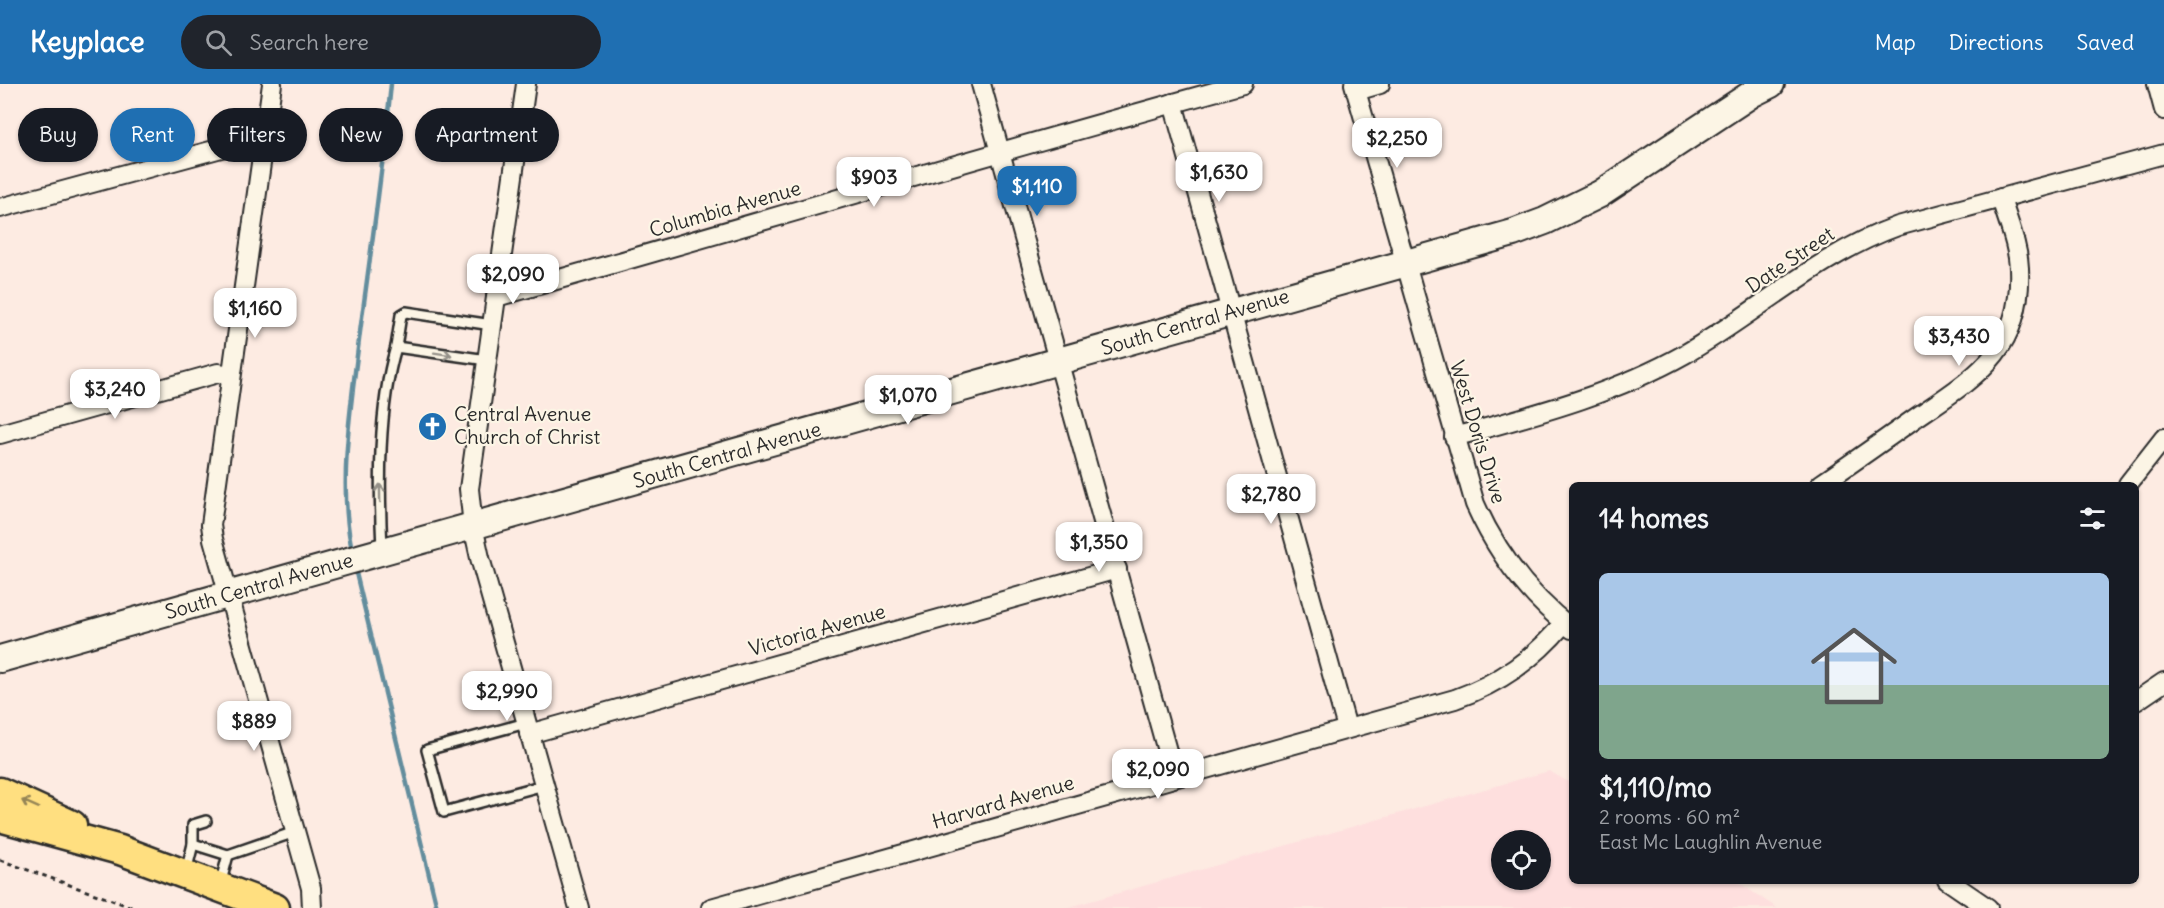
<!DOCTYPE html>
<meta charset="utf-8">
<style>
:root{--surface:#171b24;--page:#20242c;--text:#f1f3f6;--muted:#9ea1a6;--line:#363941;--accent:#1f6fb2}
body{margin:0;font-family:Delius,sans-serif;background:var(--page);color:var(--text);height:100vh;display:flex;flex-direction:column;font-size:22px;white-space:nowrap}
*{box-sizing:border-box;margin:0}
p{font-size:20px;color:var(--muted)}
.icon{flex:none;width:33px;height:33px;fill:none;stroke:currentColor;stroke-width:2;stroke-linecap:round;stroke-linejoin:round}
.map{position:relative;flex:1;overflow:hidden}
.sheet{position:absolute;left:1569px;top:398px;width:570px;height:402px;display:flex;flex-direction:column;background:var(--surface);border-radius:9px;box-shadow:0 2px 4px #0004}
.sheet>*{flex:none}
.banner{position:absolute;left:18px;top:24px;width:570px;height:54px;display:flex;gap:12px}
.tools{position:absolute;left:1491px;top:746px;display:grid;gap:12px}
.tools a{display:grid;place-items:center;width:60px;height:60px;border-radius:50%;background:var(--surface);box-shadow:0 2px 4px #0004;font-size:30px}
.price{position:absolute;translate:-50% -51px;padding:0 14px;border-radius:12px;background:#fff;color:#222;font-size:20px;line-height:39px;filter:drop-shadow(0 2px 3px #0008)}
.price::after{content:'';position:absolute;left:50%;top:36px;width:18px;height:14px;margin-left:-9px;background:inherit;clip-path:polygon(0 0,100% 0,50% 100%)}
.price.current{background:var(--accent);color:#fff}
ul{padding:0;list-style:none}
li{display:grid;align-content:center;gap:12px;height:318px;padding:0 30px}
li+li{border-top:2px solid var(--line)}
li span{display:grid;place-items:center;height:186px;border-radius:9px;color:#555}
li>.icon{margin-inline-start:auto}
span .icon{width:108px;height:108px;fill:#fffc;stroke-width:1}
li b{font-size:26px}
h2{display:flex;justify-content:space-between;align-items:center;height:72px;padding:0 30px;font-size:26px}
.chip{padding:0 21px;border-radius:27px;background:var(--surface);box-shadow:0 2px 4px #0004;font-size:21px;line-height:54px}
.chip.current{background:var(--accent);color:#fff}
header{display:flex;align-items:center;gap:36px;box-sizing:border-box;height:84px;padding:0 30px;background:var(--accent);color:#fff}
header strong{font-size:28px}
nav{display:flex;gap:33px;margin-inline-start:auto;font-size:21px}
.search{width:420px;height:54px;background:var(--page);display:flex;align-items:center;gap:15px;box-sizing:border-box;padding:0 21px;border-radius:33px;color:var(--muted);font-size:22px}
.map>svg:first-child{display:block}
</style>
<header>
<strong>Keyplace</strong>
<div class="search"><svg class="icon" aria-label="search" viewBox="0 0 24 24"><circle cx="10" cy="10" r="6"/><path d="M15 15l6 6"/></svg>Search here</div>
<nav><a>Map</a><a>Directions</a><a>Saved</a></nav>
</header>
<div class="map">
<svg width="2164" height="824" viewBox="0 0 2164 824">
<rect width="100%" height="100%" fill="#fdebe2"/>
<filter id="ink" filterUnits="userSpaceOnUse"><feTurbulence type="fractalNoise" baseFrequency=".0167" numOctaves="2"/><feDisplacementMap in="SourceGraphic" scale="12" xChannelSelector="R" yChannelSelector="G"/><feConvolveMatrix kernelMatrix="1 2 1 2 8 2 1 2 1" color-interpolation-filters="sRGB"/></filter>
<g filter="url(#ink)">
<!-- built -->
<path fill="#fedfde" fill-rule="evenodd" d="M1549,687L1572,700V796L1736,797L1777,824H1066ZM1502,756H1540V795H1502Z"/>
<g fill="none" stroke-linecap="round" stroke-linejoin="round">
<!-- stream -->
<g stroke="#638d9d" stroke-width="4.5">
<path d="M351,461C338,395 352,315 360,248C371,166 383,83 391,0"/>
<path d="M356,489L437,824"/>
</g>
<defs>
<g id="lane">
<path d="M396,263L401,231L406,228L492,241"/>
<path d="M382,465C379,402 378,324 396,263L487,276"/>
<path d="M526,639L427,666L444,728L544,701"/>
<path d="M193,760L228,771L295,748"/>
<path d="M186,788L193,760V741L206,737"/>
<path d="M220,801L228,771"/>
</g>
<g id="street">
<path d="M272,0L211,441L213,455L311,804L312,824"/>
<path d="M526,0L469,405L473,442L480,474L579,824"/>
<path d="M981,0L1174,692"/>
<path d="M1354,0L1475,420C1497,469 1529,512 1572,545"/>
<path d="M2157,0L2164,26"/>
<path d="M1356,7L1380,0"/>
<path d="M1173,19L1347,644"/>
<path d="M0,124L251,56L264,59"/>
<path d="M496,213C746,143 993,68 1243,0"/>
<path d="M0,350L218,289L231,291"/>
<path d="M1454,353C1533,331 1612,311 1685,270C1757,229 1819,170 1898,142L2164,70"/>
<path d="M1821,400C1852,379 1883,357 1914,335C1975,293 2023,267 2019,184C2018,160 2007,136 2001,114"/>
<path d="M2128,400L2164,354"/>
<path d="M2136,617L2164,598"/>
<path d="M529,650L1117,485"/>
<path d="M1947,796L1988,824"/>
<path d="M711,824L1455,615C1500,599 1534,575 1564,539"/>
</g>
<path id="secondary" d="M0,575L1513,149L1545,137L1600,110L1753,9L1771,0"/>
<g id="primary">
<path d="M0,708L72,741"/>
<path d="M0,733L120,766L275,824"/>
</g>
</defs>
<!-- lane casing -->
<use href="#lane" stroke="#2b2b2b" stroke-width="14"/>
<!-- street casing -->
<use href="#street" stroke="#2b2b2b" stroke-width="22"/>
<!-- secondary casing -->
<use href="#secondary" stroke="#2b2b2b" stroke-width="30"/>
<!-- primary casing -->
<use href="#primary" stroke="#2b2b2b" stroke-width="33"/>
<!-- path -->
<path stroke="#2b2b2b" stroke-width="3" stroke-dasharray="4.5 4.5" stroke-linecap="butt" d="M0,776L134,824"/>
<!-- lane -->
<use href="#lane" stroke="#fcf5e5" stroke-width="9"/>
<!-- street -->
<use href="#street" stroke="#fcf5e5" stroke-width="18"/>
<!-- secondary -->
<use href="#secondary" stroke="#fcf5e5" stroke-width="26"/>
<!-- primary -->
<use href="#primary" stroke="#ffdf80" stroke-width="28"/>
</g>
<!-- one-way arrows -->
<defs><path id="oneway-shaft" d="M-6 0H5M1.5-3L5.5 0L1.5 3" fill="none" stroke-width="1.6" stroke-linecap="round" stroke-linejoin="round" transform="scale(1.5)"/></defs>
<g stroke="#949088">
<use href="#oneway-shaft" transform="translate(443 270) rotate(9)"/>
<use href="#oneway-shaft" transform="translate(380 409) rotate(-91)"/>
</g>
<use stroke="#958556" href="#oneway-shaft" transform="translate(30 720) rotate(-156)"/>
</g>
<!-- icons -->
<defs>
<symbol id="church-disc" viewBox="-11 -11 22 22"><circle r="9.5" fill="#1f6fb2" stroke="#fcf5e5"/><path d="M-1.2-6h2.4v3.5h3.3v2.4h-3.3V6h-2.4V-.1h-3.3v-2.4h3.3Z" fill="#fff"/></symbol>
</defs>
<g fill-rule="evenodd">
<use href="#church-disc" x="416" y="326" width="33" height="33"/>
</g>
<g text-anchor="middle" stroke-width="4.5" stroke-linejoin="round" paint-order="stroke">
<!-- street labels -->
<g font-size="20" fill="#2b2b2b" stroke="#fcf5e5">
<text transform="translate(725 125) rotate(-16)" y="7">Columbia Avenue</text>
<text transform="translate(1790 176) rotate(-34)" y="7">Date Street</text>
<text transform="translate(1195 238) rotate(-16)" y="7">South Central Avenue</text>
<text transform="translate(1478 348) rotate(73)" y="7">West Doris Drive</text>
<text transform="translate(727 371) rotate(-16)" y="7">South Central Avenue</text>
<text transform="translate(259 502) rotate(-16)" y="7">South Central Avenue</text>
<text transform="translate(817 546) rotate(-16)" y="7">Victoria Avenue</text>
<text transform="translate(1003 718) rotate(-16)" y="7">Harvard Avenue</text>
</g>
<!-- poi labels -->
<g font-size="20" fill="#2b2b2b" stroke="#fcf5e5" text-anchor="start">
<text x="454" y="337">Central Avenue<tspan x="454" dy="23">Church of Christ</tspan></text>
</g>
</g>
</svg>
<div class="tools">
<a><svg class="icon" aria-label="locate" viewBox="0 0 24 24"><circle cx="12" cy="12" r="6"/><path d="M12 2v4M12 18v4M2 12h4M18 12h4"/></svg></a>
</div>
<b class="price" style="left:1397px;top:85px">$2,250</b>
<b class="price" style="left:1219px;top:119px">$1,630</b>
<b class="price" style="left:874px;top:124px">$903</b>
<b class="price current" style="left:1037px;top:133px">$1,110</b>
<b class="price" style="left:513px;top:221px">$2,090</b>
<b class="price" style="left:255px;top:255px">$1,160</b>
<b class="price" style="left:1959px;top:283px">$3,430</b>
<b class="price" style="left:115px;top:336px">$3,240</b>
<b class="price" style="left:908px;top:342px">$1,070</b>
<b class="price" style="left:1271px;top:441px">$2,780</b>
<b class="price" style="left:1099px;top:489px">$1,350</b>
<b class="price" style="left:507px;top:638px">$2,990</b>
<b class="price" style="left:254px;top:668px">$889</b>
<b class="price" style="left:1158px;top:716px">$2,090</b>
<div class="banner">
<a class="chip">Buy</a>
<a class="chip current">Rent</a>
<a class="chip">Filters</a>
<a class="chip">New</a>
<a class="chip">Apartment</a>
</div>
<section class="sheet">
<h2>14 homes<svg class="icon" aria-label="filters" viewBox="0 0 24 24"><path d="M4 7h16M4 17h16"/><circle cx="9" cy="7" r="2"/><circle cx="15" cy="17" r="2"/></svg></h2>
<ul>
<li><span style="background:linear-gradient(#a9c7e8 60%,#7fa58c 0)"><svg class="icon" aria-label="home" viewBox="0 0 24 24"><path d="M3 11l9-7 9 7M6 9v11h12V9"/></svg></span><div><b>$1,110/mo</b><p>2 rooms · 60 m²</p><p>East Mc Laughlin Avenue</p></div></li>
</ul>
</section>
</div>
